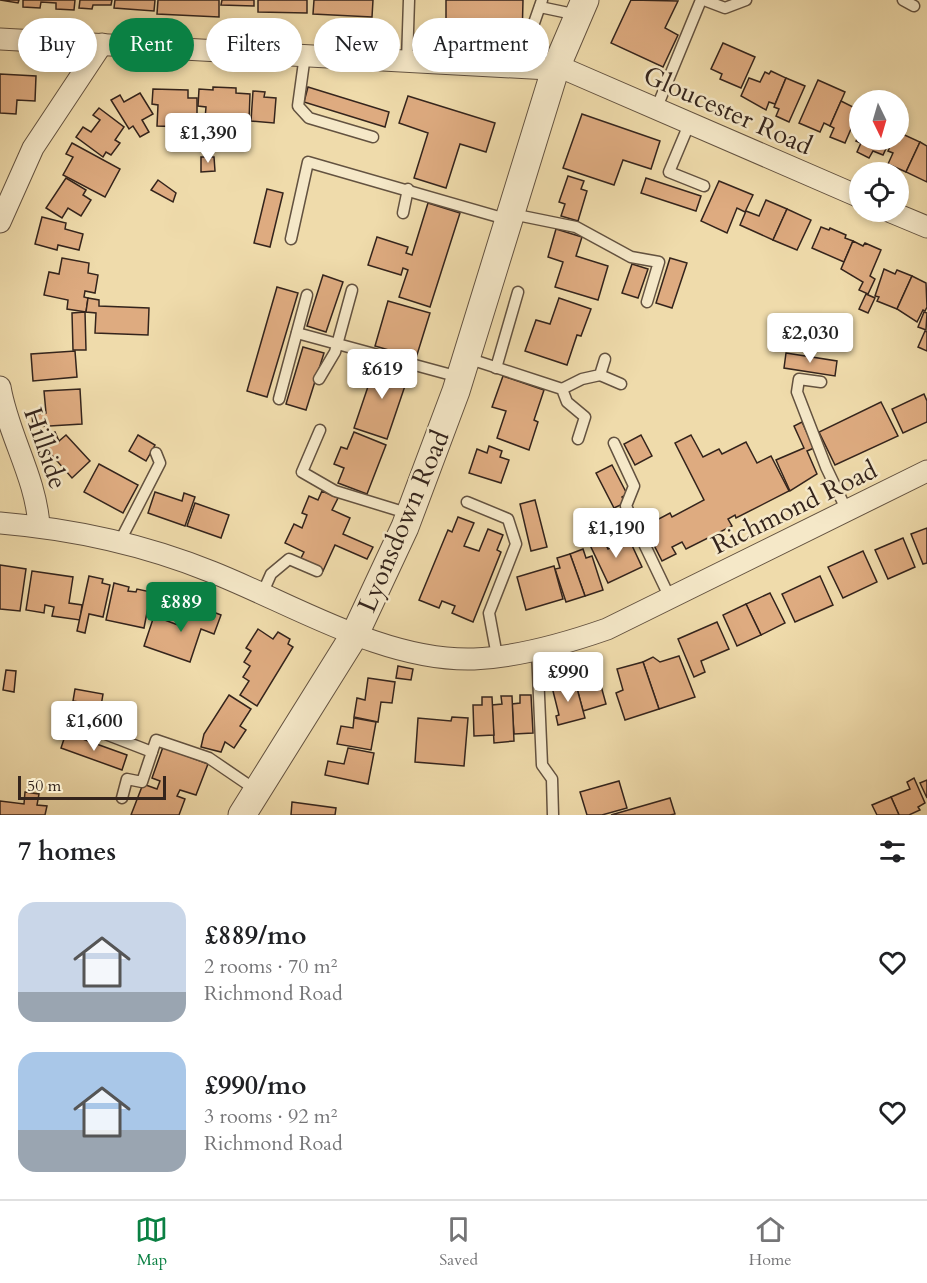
<!DOCTYPE html>
<meta charset="utf-8">
<style>
:root{--surface:#fff;--page:#f6f6f6;--text:#202124;--muted:#757577;--line:#e0e0e0;--accent:#0b8043}
body{margin:0;font-family:Cardo,serif;background:var(--page);color:var(--text);height:100vh;display:flex;flex-direction:column;font-size:22px;white-space:nowrap}
*{box-sizing:border-box;margin:0}
p{font-size:20px;color:var(--muted)}
.icon{flex:none;width:33px;height:33px;fill:none;stroke:currentColor;stroke-width:2;stroke-linecap:round;stroke-linejoin:round}
.map{position:relative;height:815px;overflow:hidden}
.panel{display:flex;flex-direction:column;background:var(--surface);flex:1}
.panel>*{flex:none}
.hud{position:absolute;left:18px;top:18px;width:600px;height:54px;display:flex;gap:12px}
.needle{width:39px;rotate:175deg}
.controls{position:absolute;left:849px;top:90px;display:grid;gap:12px}
.controls a{display:grid;place-items:center;width:60px;height:60px;border-radius:50%;background:var(--surface);box-shadow:0 3px 9px #0003;font-size:30px}
.scale{position:absolute;left:18px;bottom:15px;width:148px;box-sizing:border-box;padding-left:6px;border:3px solid #34241c;border-top:0;font-size:16px;line-height:21px;white-space:nowrap;color:#34241c;-webkit-text-stroke:4px #f5e8c8;paint-order:stroke}
.price{position:absolute;translate:-50% -51px;padding:0 14px;border-radius:6px;background:#fff;color:#222;font-size:20px;line-height:39px;filter:drop-shadow(0 2px 3px #0008)}
.price::after{content:'';position:absolute;left:50%;top:36px;width:18px;height:14px;margin-left:-9px;background:inherit;clip-path:polygon(0 0,100% 0,50% 100%)}
.price.selected{background:var(--accent);color:#fff}
ul{padding:0;list-style:none}
li{display:flex;align-items:center;gap:18px;height:150px;padding:0 18px}
li span{display:grid;place-items:center;flex:none;width:168px;height:120px;border-radius:18px;color:#555}
li>.icon{margin-inline-start:auto}
span .icon{width:72px;height:72px;fill:#fffc;stroke-width:1}
li b{font-size:26px}
h2{display:flex;justify-content:space-between;align-items:center;height:72px;padding:0 18px;font-size:26px}
.chip{padding:0 21px;border-radius:27px;background:var(--surface);box-shadow:0 3px 9px #0003;font-size:21px;line-height:54px}
.chip.selected{background:var(--accent);color:#fff}
.dock{display:flex;justify-content:space-around;align-items:center;height:84px;border-top:2px solid var(--line);background:var(--surface);font-size:16px;color:var(--muted)}
.dock a{display:grid;justify-items:center;gap:3px}
.dock .selected{color:var(--accent)}
.map>svg:first-child{display:block}
</style>
<div class="map">
<svg width="927" height="815" viewBox="0 0 927 815">
<rect width="100%" height="100%" fill="#efdbab"/>
<filter id="stains"><feTurbulence type="fractalNoise" baseFrequency=".00333" numOctaves="4"/><feColorMatrix values="0 0 0 0 .2 0 0 0 0 .09 0 0 0 0 .02 0 0 0 .5 -.17"/></filter>
<radialGradient id="worn" r=".72"><stop offset=".6" stop-color="#630" stop-opacity="0"/><stop offset="1" stop-color="#630" stop-opacity=".3"/></radialGradient>
<!-- building -->
<g fill="#deab80" stroke="#34241c" stroke-width="1.5">
<path d="M0,0H19L18,3Z"/>
<path d="M23,0H75L74,10L56,9V3L41,2L40,8L23,7Z"/>
<path d="M80,0H112L111,5H93L92,9L79,8Z"/>
<path d="M115,0H155L154,11L114,8Z"/>
<path d="M158,0H219V17L157,14Z"/>
<path d="M222,0H254V6L221,5Z"/>
<path d="M258,0H307V13L258,12Z"/>
<path d="M314,0H373L372,17L313,14Z"/>
<path d="M446,0H523L522,41L485,40V19H469V28L446,27Z"/>
<path d="M631,0L678,1L665,28L678,35L663,67L611,43Z"/>
<path d="M723,43L755,57L741,88L720,79L722,74L711,69Z"/>
<path d="M771,71L786,78L775,104L769,102L766,110L741,96L749,78L760,82L765,72L769,74Z"/>
<path d="M0,74L36,76L35,101L17,100L16,114L0,113Z"/>
<path d="M786,78L805,86L789,122L776,116L779,109L774,107Z"/>
<path d="M818,80L845,92L830,126L824,123L820,132L799,123Z"/>
<path d="M213,87L236,88V93L250,94L249,121L205,119L206,107L198,106L199,89L213,90Z"/>
<path d="M308,87L389,112L385,127L304,102Z"/>
<path d="M153,89L188,90V98H197V115H186V127L157,126L158,105L152,104Z"/>
<path d="M253,91L265,92L264,97L276,98L274,123L251,121Z"/>
<path d="M140,93L153,114L142,120L149,132L140,137L133,126L129,129L111,100L120,95L124,102Z"/>
<path d="M408,96L495,123L486,152L460,144L446,188L414,178L428,133L399,123Z"/>
<path d="M841,101L859,110L845,143L830,137L834,128L830,126Z"/>
<path d="M99,108L124,127L115,140L120,143L111,155L106,152L103,157L76,137L83,127L91,132L100,120L93,115Z"/>
<path d="M582,114L660,141L651,169L623,160L614,185L563,168Z"/>
<path d="M898,132L920,142L906,172L888,164L893,153L888,151L893,140H898Z"/>
<path d="M860,133V140H890L883,155L873,151L869,158L857,152L861,143L856,141Z"/>
<path d="M920,142L927,146V182L906,172Z"/>
<path d="M72,143L120,169L105,197L63,175L73,157L66,154Z"/>
<path d="M201,157H214L215,171L201,172Z"/>
<path d="M568,176L584,181L581,189L587,191L578,221L561,216L565,204L559,202Z"/>
<path d="M66,178L86,190L83,195L91,200L81,216L68,208L62,218L46,208Z"/>
<path d="M646,178L701,196L696,211L641,193Z"/>
<path d="M158,180L176,193L173,202L151,190Z"/>
<path d="M719,181L753,195L745,212L737,208L727,233L701,221Z"/>
<path d="M267,189L283,193L270,247L254,243Z"/>
<path d="M766,200L787,209L773,240L740,225L746,211L759,216Z"/>
<path d="M428,203L460,213L430,307L399,297L408,270L403,268L401,275L368,265L377,237L408,247L406,253L412,255Z"/>
<path d="M787,209L811,220L797,250L773,240Z"/>
<path d="M42,217L66,223L65,229L83,234L79,250L58,245L57,250L35,244Z"/>
<path d="M821,227L829,230L830,228L846,235L845,238L853,241L844,262L812,248Z"/>
<path d="M556,229L582,237L576,256L608,266L598,300L555,287L563,262L548,257Z"/>
<path d="M853,241L863,246L865,243L881,250L870,276L875,279L868,294L859,290L863,282L841,269Z"/>
<path d="M62,258L89,263L88,273L98,275L95,293L85,291L84,297L88,298L86,312L67,309L68,300L44,295L49,272L59,274Z"/>
<path d="M670,258L687,263L672,308L656,303Z"/>
<path d="M632,264L648,269L638,298L622,293Z"/>
<path d="M884,269L895,274L897,270L912,276L897,309L877,301L879,297L875,296Z"/>
<path d="M323,275L343,282L326,332L307,326Z"/>
<path d="M912,276L926,283L927,307L925,311L923,310L917,322L897,309Z"/>
<path d="M277,287L298,293L267,397L247,391Z"/>
<path d="M866,294L875,298L868,313L859,309Z"/>
<path d="M88,298L99,300V306L149,308L148,335L95,333L96,313L86,312Z"/>
<path d="M559,298L591,309L581,336L577,335L567,365L525,351L536,320L550,324Z"/>
<path d="M388,301L430,313L416,358L375,346Z"/>
<path d="M85,312L86,350H73L72,313Z"/>
<path d="M924,312L927,313L926,330L918,327Z"/>
<path d="M925,331L927,332V351L918,347Z"/>
<path d="M303,347L324,353L306,410L286,404Z"/>
<path d="M75,351L77,377L33,381L31,354Z"/>
<path d="M786,353L837,361L835,376L784,368Z"/>
<path d="M377,360L410,371L387,439L354,428Z"/>
<path d="M503,376L544,390L534,420L538,422L529,450L497,438L506,411L492,407Z"/>
<path d="M80,389L82,424L33,427L32,414L46,413L44,391Z"/>
<path d="M924,394L927,401V422L903,433L892,409Z"/>
<path d="M881,402L898,436L835,465L819,432Z"/>
<path d="M802,422L814,448L807,451L817,474L790,491L776,460L804,448L794,426Z"/>
<path d="M55,432L59,441L66,435L90,461L72,478L50,453L45,436Z"/>
<path d="M354,432L386,445L367,494L338,483L344,468L334,464L341,447L347,449Z"/>
<path d="M138,435L155,445L146,461L129,451Z"/>
<path d="M641,435L652,456L635,465L624,444Z"/>
<path d="M691,435L703,457L719,449L722,454L746,442L757,463L771,456L789,491L736,518L735,515L728,519L732,526L686,549L682,542L672,547L676,554L662,561L651,539L657,536L651,523L670,513L672,517L704,500L675,443Z"/>
<path d="M489,446L502,451L500,457L509,460L501,483L469,473L477,449L487,453Z"/>
<path d="M99,464L138,485L123,513L84,492Z"/>
<path d="M612,465L627,494L622,497L625,503L614,508L596,473Z"/>
<path d="M322,491L338,498L332,510L350,518L343,534L373,547L367,559L335,545L323,571L300,560L304,552L285,543L294,524L302,528L307,515L302,513L309,496L318,500Z"/>
<path d="M155,492L182,501L184,493L195,497L185,526L148,513Z"/>
<path d="M535,500L547,547L531,551L520,504Z"/>
<path d="M195,503L229,515L221,538L187,526Z"/>
<path d="M458,517L474,523L464,546L479,551L488,529L503,535L497,550L501,552L473,622L452,613L455,606L442,601L439,608L419,600L448,530L452,532Z"/>
<path d="M927,528V563L923,564L911,534Z"/>
<path d="M903,538L915,567L888,579L875,550Z"/>
<path d="M603,539L608,549L629,539L642,567L608,583L590,545Z"/>
<path d="M583,549L586,558L592,556L603,590L585,596L570,554Z"/>
<path d="M863,551L877,582L843,598L828,567Z"/>
<path d="M570,554L585,596L566,602L555,569L560,568L557,558Z"/>
<path d="M0,565L26,569L20,611L0,609Z"/>
<path d="M554,566L563,599L526,610L517,577Z"/>
<path d="M32,571L73,577L69,603L82,605L80,620L52,616L54,607L45,605L44,613L26,610Z"/>
<path d="M89,576L103,579L102,583L110,585L103,617L89,614L85,633L77,631Z"/>
<path d="M820,576L833,605L795,622L782,594Z"/>
<path d="M114,583L129,587L128,591L136,592L137,589L151,592L144,628L106,620Z"/>
<path d="M770,593L785,623L761,635L746,604Z"/>
<path d="M746,604L761,635L737,646L723,615Z"/>
<path d="M184,608L206,616L208,610L221,615L214,634L201,629L190,662L144,646L154,616L178,625Z"/>
<path d="M717,622L729,649L701,661L705,672L694,677L678,639Z"/>
<path d="M258,629L273,639L278,632L290,639L288,644L293,647L257,706L240,695L249,681L243,677L250,666L244,662L251,651L246,648Z"/>
<path d="M679,656L695,697L659,709L643,662L653,657L660,662Z"/>
<path d="M643,662L659,709L625,720L616,693L623,690L617,669Z"/>
<path d="M398,666L413,669L411,680L396,678Z"/>
<path d="M6,670L16,671L14,692L3,690Z"/>
<path d="M598,675L606,704L583,711L575,681Z"/>
<path d="M368,678L395,682L392,703L381,702L378,722L354,717L357,698L365,700Z"/>
<path d="M575,681L585,718L558,725L556,716L559,715L552,687Z"/>
<path d="M75,689L103,694L101,706L73,701Z"/>
<path d="M229,695L251,709L240,726L246,730L234,748L225,742L221,752L201,747L204,734Z"/>
<path d="M520,695H531L533,733L514,734L512,704L520,703Z"/>
<path d="M501,696H512L514,741L494,743L492,705L502,704Z"/>
<path d="M482,697H492L494,735L474,736L473,705H482Z"/>
<path d="M452,717L468,718L464,766L415,762L418,718L451,721Z"/>
<path d="M354,718L376,722L371,750L337,744L341,726L353,728Z"/>
<path d="M66,733L127,755L122,770L61,748Z"/>
<path d="M163,747L208,764L196,795L180,790L177,796L185,799L179,815H131L143,784L157,789L160,781L152,778Z"/>
<path d="M348,748L374,753L368,784L325,775L328,761L344,764Z"/>
<path d="M914,778L925,803L918,807L920,810L909,815H899L891,797L910,789L907,782Z"/>
<path d="M927,780V798L920,783Z"/>
<path d="M619,781L627,808L602,815H587L580,792Z"/>
<path d="M25,792L39,794L37,805L47,806L45,815H0V801L24,804Z"/>
<path d="M891,797L899,815H877L872,805Z"/>
<path d="M670,798L675,814L670,815H611Z"/>
<path d="M292,802L336,808L335,815H291Z"/>
</g>
<g fill="none" stroke-linecap="round" stroke-linejoin="round">
<defs>
<g id="service">
<path d="M704,0L725,8L746,0"/>
<path d="M903,0L914,6"/>
<path d="M540,7L578,15"/>
<path d="M525,49L542,0"/>
<path d="M305,55L298,106L309,118L373,137"/>
<path d="M407,61L409,0"/>
<path d="M657,107L701,0"/>
<path d="M690,122L669,172L704,186"/>
<path d="M403,213L408,189"/>
<path d="M512,214L576,227L631,257L659,262L647,302"/>
<path d="M291,239L308,162L509,220"/>
<path d="M297,333L459,377"/>
<path d="M467,358L562,389L567,402L585,417L578,439"/>
<path d="M496,368L518,292"/>
<path d="M600,375L621,384"/>
<path d="M319,379L335,352L352,290"/>
<path d="M821,382L799,379L797,392L826,467L847,511"/>
<path d="M562,389L582,379L600,375L605,359"/>
<path d="M279,399L307,295"/>
<path d="M320,430L302,472L335,491L410,514"/>
<path d="M614,443L634,486L626,506L670,598"/>
<path d="M467,502L508,519L516,544L489,613L497,656"/>
<path d="M119,543L160,463L156,453"/>
<path d="M263,592L271,574L289,559L317,571"/>
<path d="M537,650L542,765L552,779L553,815"/>
<path d="M72,721L152,752"/>
<path d="M122,798L127,779L142,782L156,740L209,758L256,790"/>
</g>
<g id="minor">
<path d="M0,39L567,70L860,197"/>
<path d="M891,212L927,227"/>
<path d="M0,222L33,148L102,44"/>
<path d="M0,387C8,435 36,477 39,526"/>
<path d="M0,523C72,529 145,545 212,572C293,604 385,662 474,659C519,657 564,644 607,629L927,471"/>
</g>
<path id="tertiary" d="M242,815L355,634L405,527L456,391L555,70L585,0"/>
</defs>
<!-- service casing -->
<use href="#service" stroke="#635240" stroke-width="13"/>
<!-- minor casing -->
<use href="#minor" stroke="#635240" stroke-width="23"/>
<!-- tertiary casing -->
<use href="#tertiary" stroke="#635240" stroke-width="29"/>
<!-- service -->
<use href="#service" stroke="#f5e8c8" stroke-width="10"/>
<!-- minor -->
<use href="#minor" stroke="#f5e8c8" stroke-width="21"/>
<!-- tertiary -->
<use href="#tertiary" stroke="#f5e8c8" stroke-width="27"/>
</g>
<g text-anchor="middle" stroke-width="5" stroke-linejoin="round" paint-order="stroke">
<!-- street labels -->
<g font-size="26" fill="#34241c" stroke="#f5e8c8">
<text transform="translate(728 110) rotate(24)" y="9">Gloucester Road</text>
<text transform="translate(46 448) rotate(71)" y="9">Hillside</text>
<text transform="translate(794 507) rotate(-26)" y="9">Richmond Road</text>
<text transform="translate(403 521) rotate(-67)" y="9">Lyonsdown Road</text>
</g>
</g>
<rect width="100%" height="100%" filter="url(#stains)"/>
<rect width="100%" height="100%" fill="url(#worn)"/>
</svg>
<div class="controls">
<a><svg class="needle" viewBox="-14 -14 28 28"><path d="M0-13l5 13h-10z" fill="#e53935"/><path d="M0 13l5-13h-10z" fill="#757577"/></svg></a>
<a><svg class="icon" aria-label="locate" viewBox="0 0 24 24"><circle cx="12" cy="12" r="6"/><path d="M12 2v4M12 18v4M2 12h4M18 12h4"/></svg></a>
</div>
<div class="scale">50 m</div>
<b class="price" style="left:208px;top:164px">£1,390</b>
<b class="price" style="left:810px;top:364px">£2,030</b>
<b class="price" style="left:382px;top:400px">£619</b>
<b class="price" style="left:616px;top:559px">£1,190</b>
<b class="price selected" style="left:181px;top:633px">£889</b>
<b class="price" style="left:568px;top:703px">£990</b>
<b class="price" style="left:94px;top:752px">£1,600</b>
<div class="hud">
<a class="chip">Buy</a>
<a class="chip selected">Rent</a>
<a class="chip">Filters</a>
<a class="chip">New</a>
<a class="chip">Apartment</a>
</div>
</div>
<section class="panel">
<h2>7 homes<svg class="icon" aria-label="filters" viewBox="0 0 24 24"><path d="M4 7h16M4 17h16"/><circle cx="9" cy="7" r="2"/><circle cx="15" cy="17" r="2"/></svg></h2>
<ul>
<li><span style="background:linear-gradient(#c9d6e8 75%,#9aa5b1 0)"><svg class="icon" aria-label="home" viewBox="0 0 24 24"><path d="M3 11l9-7 9 7M6 9v11h12V9"/></svg></span><div><b>£889/mo</b><p>2 rooms · 70 m²</p><p>Richmond Road</p></div><svg class="icon" aria-label="heart" viewBox="0 0 24 24"><path d="M12 20l-8-8c-3-5 5-10 8-4 3-6 11-1 8 4z"/></svg></li>
<li><span style="background:linear-gradient(#a9c7e8 65%,#9aa5b1 0)"><svg class="icon" aria-label="home" viewBox="0 0 24 24"><path d="M3 11l9-7 9 7M6 9v11h12V9"/></svg></span><div><b>£990/mo</b><p>3 rooms · 92 m²</p><p>Richmond Road</p></div><svg class="icon" aria-label="heart" viewBox="0 0 24 24"><path d="M12 20l-8-8c-3-5 5-10 8-4 3-6 11-1 8 4z"/></svg></li>
</ul>
</section>
<nav class="dock">
<a class="selected"><svg class="icon" aria-label="map" viewBox="0 0 24 24"><path d="M3 6l6-2 6 2 6-2v14l-6 2-6-2-6 2zM9 4v14M15 6v14"/></svg>Map</a>
<a><svg class="icon" aria-label="saved" viewBox="0 0 24 24"><path d="M7 4h10v16l-5-4-5 4z"/></svg>Saved</a>
<a><svg class="icon" aria-label="home" viewBox="0 0 24 24"><path d="M3 11l9-7 9 7M6 9v11h12V9"/></svg>Home</a>
</nav>
